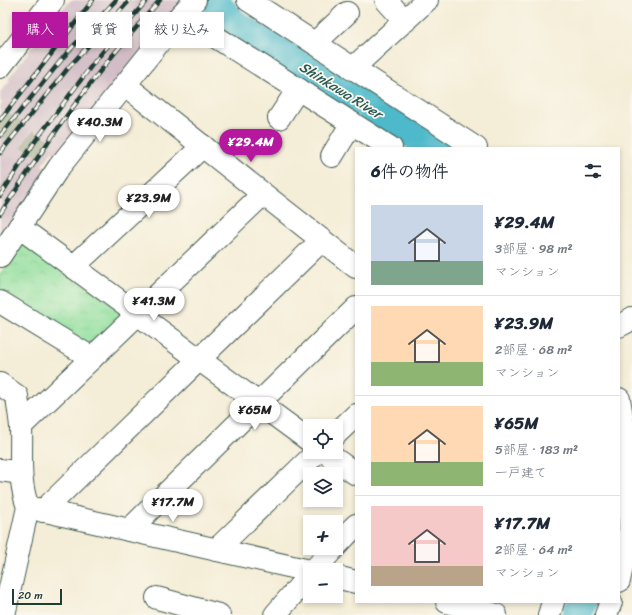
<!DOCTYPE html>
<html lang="ja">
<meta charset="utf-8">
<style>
:root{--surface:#fff;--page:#f2f2f3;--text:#1f2937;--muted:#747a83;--line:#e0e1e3;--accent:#b5179e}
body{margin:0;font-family:Sriracha,"Klee One",sans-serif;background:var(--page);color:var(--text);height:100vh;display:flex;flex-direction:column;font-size:15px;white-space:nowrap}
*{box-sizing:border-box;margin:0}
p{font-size:13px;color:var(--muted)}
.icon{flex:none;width:22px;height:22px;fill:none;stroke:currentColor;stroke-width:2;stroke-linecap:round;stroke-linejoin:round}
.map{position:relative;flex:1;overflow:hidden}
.details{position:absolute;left:355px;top:147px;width:265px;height:456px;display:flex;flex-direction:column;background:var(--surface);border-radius:0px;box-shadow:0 2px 6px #0003}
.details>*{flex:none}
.guide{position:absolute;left:12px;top:12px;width:283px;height:36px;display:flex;gap:8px}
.tools{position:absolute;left:303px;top:419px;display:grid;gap:8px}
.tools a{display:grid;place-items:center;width:40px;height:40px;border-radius:0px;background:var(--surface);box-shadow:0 2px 6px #0003;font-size:20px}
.scale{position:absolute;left:12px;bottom:10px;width:50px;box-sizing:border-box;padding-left:4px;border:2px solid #1f3d34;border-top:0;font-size:11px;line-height:14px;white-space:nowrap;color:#1f3d34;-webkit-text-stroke:3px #fbf7ec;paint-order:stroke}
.price{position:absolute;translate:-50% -34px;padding:0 9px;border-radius:14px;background:#fff;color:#222;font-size:13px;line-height:26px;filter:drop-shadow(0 1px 2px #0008)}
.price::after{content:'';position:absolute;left:50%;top:24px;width:12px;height:9px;margin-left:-6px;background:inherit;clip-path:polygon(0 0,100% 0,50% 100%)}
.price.selected{background:var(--accent);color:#fff}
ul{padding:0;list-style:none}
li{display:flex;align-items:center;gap:12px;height:100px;padding:0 16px}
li+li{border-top:1px solid var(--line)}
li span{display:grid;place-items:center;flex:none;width:112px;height:80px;border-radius:0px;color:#555}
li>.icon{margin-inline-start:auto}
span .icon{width:48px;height:48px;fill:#fffc;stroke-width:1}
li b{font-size:17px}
h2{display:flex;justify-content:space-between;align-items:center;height:48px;padding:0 16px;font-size:17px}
.pill{padding:0 14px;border-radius:0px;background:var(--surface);box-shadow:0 2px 6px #0003;font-size:14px;line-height:36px}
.pill.selected{background:var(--accent);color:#fff}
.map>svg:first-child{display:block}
</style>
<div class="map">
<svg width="632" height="615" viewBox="0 0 632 615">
<defs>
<pattern id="park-crowns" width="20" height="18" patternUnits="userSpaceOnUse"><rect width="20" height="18" fill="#91df9d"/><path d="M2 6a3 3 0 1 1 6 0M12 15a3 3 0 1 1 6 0" fill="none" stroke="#7dc088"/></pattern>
</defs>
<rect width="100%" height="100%" fill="#fbf7ec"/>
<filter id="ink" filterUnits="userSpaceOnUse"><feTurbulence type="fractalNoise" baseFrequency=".025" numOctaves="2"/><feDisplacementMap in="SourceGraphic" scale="8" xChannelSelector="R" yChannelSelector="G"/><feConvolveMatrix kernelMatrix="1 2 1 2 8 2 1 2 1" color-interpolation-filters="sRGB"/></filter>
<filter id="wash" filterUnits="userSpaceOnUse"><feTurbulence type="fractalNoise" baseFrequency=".012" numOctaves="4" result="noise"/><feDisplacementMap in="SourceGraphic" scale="16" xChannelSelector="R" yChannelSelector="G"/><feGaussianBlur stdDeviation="0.9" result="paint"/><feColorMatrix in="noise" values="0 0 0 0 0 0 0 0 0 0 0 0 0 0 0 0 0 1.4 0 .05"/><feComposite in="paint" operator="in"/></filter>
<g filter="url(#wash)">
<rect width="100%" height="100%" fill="#f4edd7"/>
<!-- industrial -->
<path fill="#d2bdc6" d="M71,0H182L60,157L52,152L42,165L50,171L0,240V106L2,103L0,101V92L10,81L8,79L52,20Z"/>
<!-- park -->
<path fill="url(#park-crowns)" stroke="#588e68" d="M23,242L120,309L121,316L93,345H83L0,290V274Z"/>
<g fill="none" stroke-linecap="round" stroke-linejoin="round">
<!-- river -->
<g stroke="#4eb9ca" stroke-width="30">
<path d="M212,0L234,24L435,148"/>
<path d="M577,615L582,602"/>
</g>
</g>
</g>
<g filter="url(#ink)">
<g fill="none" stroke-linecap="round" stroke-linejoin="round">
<!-- minor-tunnel -->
<path stroke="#c9cab6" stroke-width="22" stroke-dasharray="22 11" stroke-linecap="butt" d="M0,120L48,157"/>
<defs>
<g id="minor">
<path d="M248,0L476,148"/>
<path d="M386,0L405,21"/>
<path d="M181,15L391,148"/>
<path d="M315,43L347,13"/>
<path d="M0,67L53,0"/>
<path d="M352,69L427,0"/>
<path d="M125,85L356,267"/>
<path d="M279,118L298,89"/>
<path d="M332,156L352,123"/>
<path d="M19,227L310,441"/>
<path d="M0,256L59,167L181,15L195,0"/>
<path d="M73,267L203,146"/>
<path d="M0,302L92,358"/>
<path d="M619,326L632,319"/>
<path d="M0,384L17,396C18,406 20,416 21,427C22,454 18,481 28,507L4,615"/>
<path d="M619,399L624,428L630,529L619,581"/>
<path d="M21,426L263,194"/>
<path d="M336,434L356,415"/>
<path d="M325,452L356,474"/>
<path d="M0,470L21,473"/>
<path d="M28,507L310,571"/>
<path d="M43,511L322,240"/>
<path d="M129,530L356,308"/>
<path d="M336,546L356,525"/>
<path d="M216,550L317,452"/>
<path d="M314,570L334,548"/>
<path d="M336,577L356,582"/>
<path d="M157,598L219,615"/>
<path d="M447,602L496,615"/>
<path d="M275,615L310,574"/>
<path d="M549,615L553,602"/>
<path d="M606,615L611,602"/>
</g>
</defs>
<!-- minor casing -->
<use href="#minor" stroke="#3f574c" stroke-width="24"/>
<!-- minor -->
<use href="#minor" stroke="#fff" stroke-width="22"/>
<defs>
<g id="rail">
<path d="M0,120L93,0"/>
<path d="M0,136L67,53L116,0"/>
<path d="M0,153L69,67L130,0"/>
<path d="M0,196L36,140L95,61L147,0"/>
<path d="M0,214C35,162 69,109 109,60C125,40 143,20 160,0"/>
</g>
</defs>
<!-- rail casing -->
<use href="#rail" stroke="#1f3d34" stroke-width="4.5"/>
<!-- rail -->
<use href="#rail" stroke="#fbf7ec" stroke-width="3" stroke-dasharray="9" stroke-linecap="butt"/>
</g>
</g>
<g text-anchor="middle" stroke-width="3.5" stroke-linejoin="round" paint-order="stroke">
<!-- water labels -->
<g font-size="14" font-style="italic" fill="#2b5c5a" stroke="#fbf7ec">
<text transform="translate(341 90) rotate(32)" y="5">Shinkawa River</text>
</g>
</g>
</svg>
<div class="tools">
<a><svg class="icon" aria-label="locate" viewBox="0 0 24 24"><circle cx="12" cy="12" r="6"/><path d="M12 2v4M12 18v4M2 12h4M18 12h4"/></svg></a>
<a><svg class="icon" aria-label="layers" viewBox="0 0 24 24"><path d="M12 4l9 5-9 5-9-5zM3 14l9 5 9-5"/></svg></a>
<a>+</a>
<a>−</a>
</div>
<div class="scale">20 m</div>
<b class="price" style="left:100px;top:143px">¥40.3M</b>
<b class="price selected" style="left:251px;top:163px">¥29.4M</b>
<b class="price" style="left:149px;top:219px">¥23.9M</b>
<b class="price" style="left:154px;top:322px">¥41.3M</b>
<b class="price" style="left:255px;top:431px">¥65M</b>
<b class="price" style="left:173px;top:523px">¥17.7M</b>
<div class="guide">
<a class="pill selected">購入</a>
<a class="pill">賃貸</a>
<a class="pill">絞り込み</a>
</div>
<section class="details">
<h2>6件の物件<svg class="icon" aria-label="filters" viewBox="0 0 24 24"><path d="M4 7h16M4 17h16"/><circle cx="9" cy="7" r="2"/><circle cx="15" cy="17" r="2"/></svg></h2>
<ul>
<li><span style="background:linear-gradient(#c9d6e8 70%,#7fa58c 0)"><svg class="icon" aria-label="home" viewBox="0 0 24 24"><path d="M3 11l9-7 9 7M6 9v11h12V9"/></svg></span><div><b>¥29.4M</b><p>3部屋 · 98 m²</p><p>マンション</p></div></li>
<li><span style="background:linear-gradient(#ffd9b3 70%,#8fb573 0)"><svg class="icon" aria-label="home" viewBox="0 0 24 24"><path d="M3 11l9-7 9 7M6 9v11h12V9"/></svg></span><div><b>¥23.9M</b><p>2部屋 · 68 m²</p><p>マンション</p></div></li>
<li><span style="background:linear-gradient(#ffd9b3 70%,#8fb573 0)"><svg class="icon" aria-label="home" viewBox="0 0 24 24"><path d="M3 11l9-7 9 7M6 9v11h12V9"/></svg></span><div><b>¥65M</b><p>5部屋 · 183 m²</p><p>一戸建て</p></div></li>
<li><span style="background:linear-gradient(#f6c9c9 75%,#b9a48a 0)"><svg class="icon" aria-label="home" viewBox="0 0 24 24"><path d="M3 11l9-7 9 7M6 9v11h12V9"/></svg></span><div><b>¥17.7M</b><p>2部屋 · 64 m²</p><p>マンション</p></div></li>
</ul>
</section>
</div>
